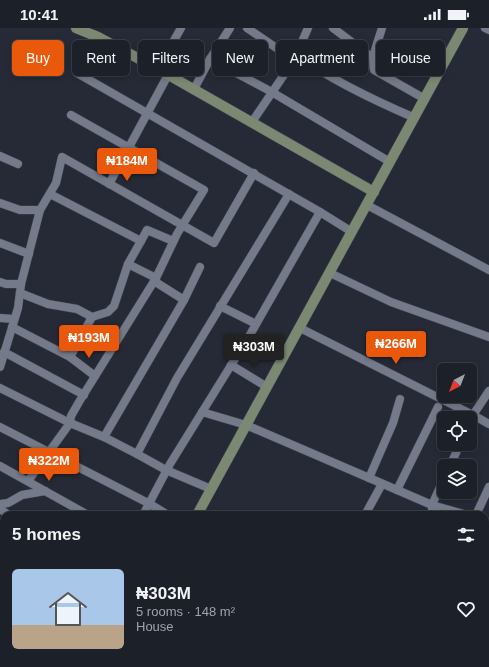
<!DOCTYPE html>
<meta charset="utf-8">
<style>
:root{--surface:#1c2028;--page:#252830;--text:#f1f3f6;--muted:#a0a3a8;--line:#3a3e45;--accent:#ea580c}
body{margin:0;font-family:Arial,sans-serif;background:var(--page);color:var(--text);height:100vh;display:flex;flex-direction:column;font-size:15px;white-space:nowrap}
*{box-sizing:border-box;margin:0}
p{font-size:13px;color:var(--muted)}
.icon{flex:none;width:22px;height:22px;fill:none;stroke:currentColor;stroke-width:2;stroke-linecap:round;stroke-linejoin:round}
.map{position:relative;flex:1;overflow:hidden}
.side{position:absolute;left:0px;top:483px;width:489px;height:156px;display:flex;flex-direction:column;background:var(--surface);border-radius:12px 12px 0 0;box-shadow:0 2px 6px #0003,0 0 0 1px var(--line)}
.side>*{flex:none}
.top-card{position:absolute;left:12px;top:12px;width:465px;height:36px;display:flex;gap:8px}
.needle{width:26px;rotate:222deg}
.buttons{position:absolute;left:437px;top:335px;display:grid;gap:8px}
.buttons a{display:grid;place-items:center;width:40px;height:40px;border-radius:6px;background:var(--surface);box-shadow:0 2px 6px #0003,0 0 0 1px var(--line);font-size:20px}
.price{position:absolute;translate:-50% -34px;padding:0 9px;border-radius:4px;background:var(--accent);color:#fff;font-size:13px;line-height:26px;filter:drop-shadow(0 1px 2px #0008)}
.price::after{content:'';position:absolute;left:50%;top:24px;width:12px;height:9px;margin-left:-6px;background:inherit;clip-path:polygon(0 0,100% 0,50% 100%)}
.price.active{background:#222;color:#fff}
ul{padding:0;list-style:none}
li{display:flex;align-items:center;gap:12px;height:100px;padding:0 12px}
li span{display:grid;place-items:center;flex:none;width:112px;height:80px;border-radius:6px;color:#555}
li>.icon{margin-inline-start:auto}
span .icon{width:48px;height:48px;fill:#fffc;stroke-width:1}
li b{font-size:17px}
h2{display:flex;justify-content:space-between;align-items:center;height:48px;padding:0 12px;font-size:17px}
.chip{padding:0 14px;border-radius:6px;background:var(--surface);box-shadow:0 2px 6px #0003,0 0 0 1px var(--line);font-size:14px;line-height:36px}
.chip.active{background:var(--accent);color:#fff}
.status{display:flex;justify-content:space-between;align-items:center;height:28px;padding:0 20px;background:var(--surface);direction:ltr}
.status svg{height:11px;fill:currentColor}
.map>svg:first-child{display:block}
</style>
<div class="status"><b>10:41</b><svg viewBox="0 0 49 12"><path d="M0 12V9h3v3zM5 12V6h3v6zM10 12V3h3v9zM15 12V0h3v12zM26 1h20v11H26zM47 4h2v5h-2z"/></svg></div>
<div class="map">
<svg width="489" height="639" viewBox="0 0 489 639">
<rect width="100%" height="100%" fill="#252a36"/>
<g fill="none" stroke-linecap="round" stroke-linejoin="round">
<defs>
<g id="street">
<path d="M247,0L294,32"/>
<path d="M333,0L373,30"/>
<path d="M382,0C378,14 371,28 374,42L425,71"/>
<path d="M485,0L489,2"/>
<path d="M296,27C333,53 373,72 415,90"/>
<path d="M210,31L270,63L390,134"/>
<path d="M158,41L181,0"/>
<path d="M77,45L320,184"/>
<path d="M194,61L210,31L230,0"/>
<path d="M252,94L294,32L308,0"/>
<path d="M0,128L18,136"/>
<path d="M109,156L168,47"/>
<path d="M50,166L141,213L147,202L173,213"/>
<path d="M0,175L20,182H40"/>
<path d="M367,177L489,242"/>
<path d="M141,213L128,236L156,250"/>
<path d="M0,215L29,226"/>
<path d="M330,245L391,274L489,309"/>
<path d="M154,253L184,272L200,239"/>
<path d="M0,254L6,256H21"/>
<path d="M20,265L48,276L77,281L92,289"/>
<path d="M220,278L256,296"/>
<path d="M0,290L14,291"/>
<path d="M12,299L70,329L92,289L108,284L114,278L128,236"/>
<path d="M300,300L473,387L489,363"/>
<path d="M4,324L84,367"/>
<path d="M70,329L95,348"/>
<path d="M231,337L267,359"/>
<path d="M0,339L18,280L21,256L40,182L56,155L62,129L214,215L254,145"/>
<path d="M0,360L70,395L104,409"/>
<path d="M202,384L246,397L432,477L444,450"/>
<path d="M470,394L473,387L489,396"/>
<path d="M0,399L150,476L168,487"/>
<path d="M137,426L104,409L184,272"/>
<path d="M0,438L88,487"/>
<path d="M450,438L460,416"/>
<path d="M369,450L393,395L400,371"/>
<path d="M28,453L70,395L71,388L79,374L156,250L177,206L204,162L71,87"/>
<path d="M211,461L166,442L137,426L177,350L289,166"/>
<path d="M397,462L438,379"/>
<path d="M0,476L8,475L22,467L45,463"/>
<path d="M0,481L9,487"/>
<path d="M143,487L170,436L251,305L320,184L352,204"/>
<path d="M365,487L382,456"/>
<path d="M432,487V477L467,487"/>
<path d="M476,487L489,459"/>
<path d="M485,495L489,497"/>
<path d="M0,523L4,525"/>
<path d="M485,555L489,557"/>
<path d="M1,564L4,558"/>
<path d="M485,599L489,600"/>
<path d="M137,635L140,639"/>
<path d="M154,635V639"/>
<path d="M350,635L352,639"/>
<path d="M378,635L392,639"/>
<path d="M206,637H226L227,635"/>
<path d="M226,637L238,639"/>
<path d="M324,639L325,635"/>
<path d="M409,639V635"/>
</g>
<g id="secondary">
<path d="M76,0L98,9L158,41L374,164"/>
<path d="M197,487L463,0"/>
<path d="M114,639L116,635"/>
</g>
</defs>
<!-- street casing -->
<use href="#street" stroke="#434852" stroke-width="9"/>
<!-- secondary casing -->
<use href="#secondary" stroke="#434852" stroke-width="11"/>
<!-- street -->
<use href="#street" stroke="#747a89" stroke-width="8"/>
<!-- secondary -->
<use href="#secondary" stroke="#7c8972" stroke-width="10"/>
</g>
</svg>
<div class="buttons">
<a><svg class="needle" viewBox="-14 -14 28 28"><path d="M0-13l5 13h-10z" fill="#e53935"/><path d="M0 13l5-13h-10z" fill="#a0a3a8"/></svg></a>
<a><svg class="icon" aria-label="locate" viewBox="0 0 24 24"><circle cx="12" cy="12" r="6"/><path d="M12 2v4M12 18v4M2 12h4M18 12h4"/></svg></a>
<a><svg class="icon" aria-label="layers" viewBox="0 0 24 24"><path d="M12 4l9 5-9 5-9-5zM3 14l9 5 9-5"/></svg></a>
</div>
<b class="price" style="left:127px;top:154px">₦184M</b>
<b class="price" style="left:89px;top:331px">₦193M</b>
<b class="price" style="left:396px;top:337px">₦266M</b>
<b class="price active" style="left:254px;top:340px">₦303M</b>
<b class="price" style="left:49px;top:454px">₦322M</b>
<div class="top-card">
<a class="chip active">Buy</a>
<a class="chip">Rent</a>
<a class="chip">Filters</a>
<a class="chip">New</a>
<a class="chip">Apartment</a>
<a class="chip">House</a>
</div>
<section class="side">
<h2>5 homes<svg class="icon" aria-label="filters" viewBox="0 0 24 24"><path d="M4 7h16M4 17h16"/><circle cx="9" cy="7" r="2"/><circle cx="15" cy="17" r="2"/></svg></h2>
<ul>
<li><span style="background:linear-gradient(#a9c7e8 70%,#b9a48a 0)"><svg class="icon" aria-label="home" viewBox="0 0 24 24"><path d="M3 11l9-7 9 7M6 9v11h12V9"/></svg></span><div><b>₦303M</b><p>5 rooms · 148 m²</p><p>House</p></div><svg class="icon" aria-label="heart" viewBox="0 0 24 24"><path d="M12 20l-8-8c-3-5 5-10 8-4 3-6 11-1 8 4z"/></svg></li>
</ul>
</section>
</div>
